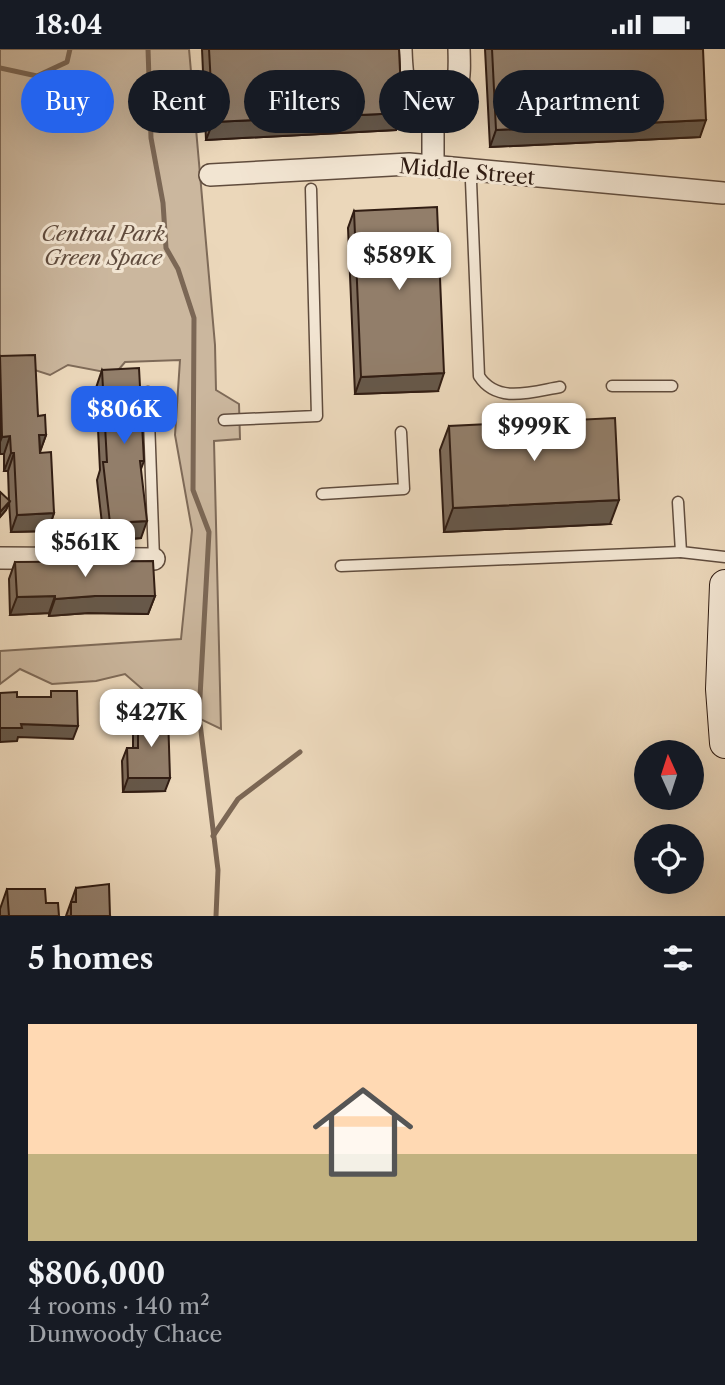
<!DOCTYPE html>
<meta charset="utf-8">
<style>
:root{--surface:#171b24;--page:#242831;--text:#f1f3f6;--muted:#9ea1a6;--line:#363941;--accent:#2563eb}
body{margin:0;font-family:"Libre Caslon Text",serif;background:var(--page);color:var(--text);height:100vh;display:flex;flex-direction:column;font-size:26px;white-space:nowrap}
*{box-sizing:border-box;margin:0}
p{font-size:23px;color:var(--muted)}
.icon{flex:none;width:38px;height:38px;fill:none;stroke:currentColor;stroke-width:2;stroke-linecap:round;stroke-linejoin:round}
.map{position:relative;height:867px;overflow:hidden}
.panel{display:flex;flex-direction:column;background:var(--surface);flex:1}
.panel>*{flex:none}
.banner{position:absolute;left:21px;top:21px;width:684px;height:63px;display:flex;gap:14px}
.needle{width:46px;rotate:357deg}
.tools{position:absolute;left:634px;top:691px;display:grid;gap:14px}
.tools a{display:grid;place-items:center;width:70px;height:70px;border-radius:50%;background:var(--surface);box-shadow:0 7px 28px #0002;font-size:35px}
.price{position:absolute;translate:-50% -60px;padding:0 16px;border-radius:14px;background:#fff;color:#222;font-size:23px;line-height:46px;filter:drop-shadow(0 2px 4px #0008)}
.price::after{content:'';position:absolute;left:50%;top:42px;width:21px;height:16px;margin-left:-10px;background:inherit;clip-path:polygon(0 0,100% 0,50% 100%)}
.price.current{background:var(--accent);color:#fff}
ul{padding:0;list-style:none}
li{display:grid;align-content:center;gap:14px;height:371px;padding:0 28px}
li+li{border-top:2px solid var(--line)}
li span{display:grid;place-items:center;height:217px;border-radius:0px;color:#555}
li>.icon{margin-inline-start:auto}
span .icon{width:126px;height:126px;fill:#fffc;stroke-width:1}
li b{font-size:30px}
h2{display:flex;justify-content:space-between;align-items:center;height:84px;padding:0 28px;font-size:30px}
.pill{padding:0 24px;border-radius:32px;background:var(--surface);box-shadow:0 7px 28px #0002;font-size:24px;line-height:63px}
.pill.current{background:var(--accent);color:#fff}
.status{display:flex;justify-content:space-between;align-items:center;height:49px;padding:0 35px;background:var(--surface);direction:ltr}
.status svg{height:19px;fill:currentColor}
.map>svg:first-child{display:block}
</style>
<div class="status"><b>18:04</b><svg viewBox="0 0 49 12"><path d="M0 12V9h3v3zM5 12V6h3v6zM10 12V3h3v9zM15 12V0h3v12zM26 1h20v11H26zM47 4h2v5h-2z"/></svg></div>
<div class="map">
<svg width="725" height="867" viewBox="0 0 725 867">
<rect width="100%" height="100%" fill="#ebd7ba"/>
<filter id="stains"><feTurbulence type="fractalNoise" baseFrequency=".00286" numOctaves="4"/><feColorMatrix values="0 0 0 0 .2 0 0 0 0 .09 0 0 0 0 .02 0 0 0 .5 -.17"/></filter>
<radialGradient id="worn" r=".72"><stop offset=".6" stop-color="#630" stop-opacity="0"/><stop offset="1" stop-color="#630" stop-opacity=".3"/></radialGradient>
<!-- green -->
<path fill="#cbb79e" stroke="#7e6a58" stroke-width="2" d="M0,0H189L215,296L216,341L239,355L240,390L214,392L221,680L148,645L125,625L96,632L52,635L20,620L0,635V602L181,590L192,481L175,386L180,311L125,313L115,325L68,316L50,326L13,314L0,317Z"/>
<g fill="none" stroke-linecap="round" stroke-linejoin="round">
<!-- stream -->
<g stroke="#7b6755" stroke-width="5">
<path d="M148,0L151,89L163,154L166,199L178,220L194,269L193,441L209,483L199,666L218,821L216,867"/>
<path d="M0,19L37,27L67,13L70,0"/>
<path d="M213,787L238,750L300,703"/>
</g>
<defs>
<g id="service">
<path d="M471,132L479,327C497,355 531,343 560,338"/>
<path d="M612,337H672"/>
<path d="M148,343L154,510"/>
<path d="M224,371L317,367L311,140"/>
<path d="M322,445L404,440L401,383"/>
<path d="M678,453L681,503L725,508"/>
<path d="M341,517L681,503"/>
</g>
<g id="minor">
<path d="M401,0C402,30 402,53 433,65"/>
<path d="M433,65C461,49 460,29 459,0"/>
<path d="M433,65V116"/>
<path d="M210,126L409,115L723,144"/>
<path d="M0,509L154,510"/>
</g>
<path id="secondary" d="M725,536L721,640L725,694"/>
</defs>
<!-- service casing -->
<use href="#service" stroke="#604c3d" stroke-width="13"/>
<!-- minor casing -->
<use href="#minor" stroke="#604c3d" stroke-width="24"/>
<!-- secondary casing -->
<use href="#secondary" stroke="#311d13" stroke-width="32"/>
<!-- service -->
<use href="#service" stroke="#f2e5d2" stroke-width="10"/>
<!-- minor -->
<use href="#minor" stroke="#f2e5d2" stroke-width="21"/>
<!-- secondary -->
<use href="#secondary" stroke="#f2e5d2" stroke-width="30"/>
</g>
<!-- wall -->
<g fill="#7e6c5b" stroke="#311d13" stroke-width="2">
<path d="M202,0H399L402,64L396,81L206,91Z"/>
<path d="M485,0H703L700,88L490,98Z"/>
<path d="M354,162L438,342L355,345L348,179Z"/>
<path d="M0,307L38,367L46,386L40,402L54,464L48,482L11,483L9,453L6,461L0,468V443L9,452L8,422H4V405H0Z"/>
<path d="M102,321L144,412L141,420V489L104,492L97,431L100,421L96,339Z"/>
<path d="M449,377L610,475L444,483L440,401Z"/>
<path d="M15,513L155,547L148,565L88,564L49,567V564L10,566L9,530Z"/>
<path d="M138,667L165,742L123,743L122,712L127,699H133V681Z"/>
<path d="M76,839L110,867H66Z"/>
<path d="M7,840L46,854L59,867H0V860Z"/>
</g>
<!-- shaded-wall -->
<g fill="#66584a" stroke="#311d13" stroke-width="2">
<path d="M402,64L396,81L206,91L213,73Z"/>
<path d="M706,71L700,88L490,98L496,81Z"/>
<path d="M444,324L438,342L355,345L361,328Z"/>
<path d="M39,386H46L40,403Z"/>
<path d="M10,387L4,405H0V393L2,388Z"/>
<path d="M11,404H14L8,422H4Z"/>
<path d="M619,451L610,475L444,483L453,459Z"/>
<path d="M10,452L6,461L0,468V463Z"/>
<path d="M54,464L48,482L11,483L17,466Z"/>
<path d="M147,472L141,489L104,492L110,474Z"/>
<path d="M55,547L49,564L10,566L17,548Z"/>
<path d="M95,547H155L148,565L88,564L49,567L55,550Z"/>
<path d="M21,675L78,677L73,690L18,688L17,692L0,693V679Z"/>
<path d="M128,729H170L165,742L123,743Z"/>
</g>
<!-- building -->
<g fill="#927e6a" stroke="#311d13" stroke-width="2">
<path d="M209,0H399L402,64L213,73Z"/>
<path d="M492,0H703L706,71L496,81Z"/>
<path d="M437,158L444,324L361,328L354,162Z"/>
<path d="M35,306L38,367L45,366L46,386H39L40,404L51,403L54,464L17,466L14,404H11L10,387L2,388L0,307Z"/>
<path d="M139,319L144,412H140L147,472L110,474L103,413H107L102,321Z"/>
<path d="M615,369L619,451L453,459L449,377Z"/>
<path d="M0,443L10,452L0,463Z"/>
<path d="M153,512L155,547H95L55,550V547L17,548L15,513Z"/>
<path d="M51,642H77L78,677L21,675L22,679H0V644L17,643V648H51Z"/>
<path d="M168,666L170,729H128L127,699H138V667Z"/>
<path d="M109,835L110,867H71V853H76V839Z"/>
<path d="M7,840H45L46,854H58L59,867H9Z"/>
</g>
<g text-anchor="middle" stroke-width="6" stroke-linejoin="round" paint-order="stroke">
<!-- street labels -->
<g font-size="21" fill="#311d13" stroke="#f2e5d2">
<text transform="translate(467 123) rotate(5)" y="7">Middle Street</text>
</g>
<!-- park labels -->
<g font-size="21" font-style="italic" fill="#5f4b3d" stroke="#f2e5d2">
<text x="103" y="192">Central Park<tspan x="103" dy="24">Green Space</tspan></text>
</g>
</g>
<rect width="100%" height="100%" filter="url(#stains)"/>
<rect width="100%" height="100%" fill="url(#worn)"/>
</svg>
<div class="tools">
<a><svg class="needle" viewBox="-14 -14 28 28"><path d="M0-13l5 13h-10z" fill="#e53935"/><path d="M0 13l5-13h-10z" fill="#9ea1a6"/></svg></a>
<a><svg class="icon" aria-label="locate" viewBox="0 0 24 24"><circle cx="12" cy="12" r="6"/><path d="M12 2v4M12 18v4M2 12h4M18 12h4"/></svg></a>
</div>
<b class="price" style="left:399px;top:243px">$589K</b>
<b class="price current" style="left:124px;top:397px">$806K</b>
<b class="price" style="left:534px;top:414px">$999K</b>
<b class="price" style="left:85px;top:530px">$561K</b>
<b class="price" style="left:151px;top:700px">$427K</b>
<div class="banner">
<a class="pill current">Buy</a>
<a class="pill">Rent</a>
<a class="pill">Filters</a>
<a class="pill">New</a>
<a class="pill">Apartment</a>
</div>
</div>
<section class="panel">
<h2>5 homes<svg class="icon" aria-label="filters" viewBox="0 0 24 24"><path d="M4 7h16M4 17h16"/><circle cx="9" cy="7" r="2"/><circle cx="15" cy="17" r="2"/></svg></h2>
<ul>
<li><span style="background:linear-gradient(#ffd9b3 60%,#c2b280 0)"><svg class="icon" aria-label="home" viewBox="0 0 24 24"><path d="M3 11l9-7 9 7M6 9v11h12V9"/></svg></span><div><b>$806,000</b><p>4 rooms · 140 m²</p><p>Dunwoody Chace</p></div></li>
</ul>
</section>
